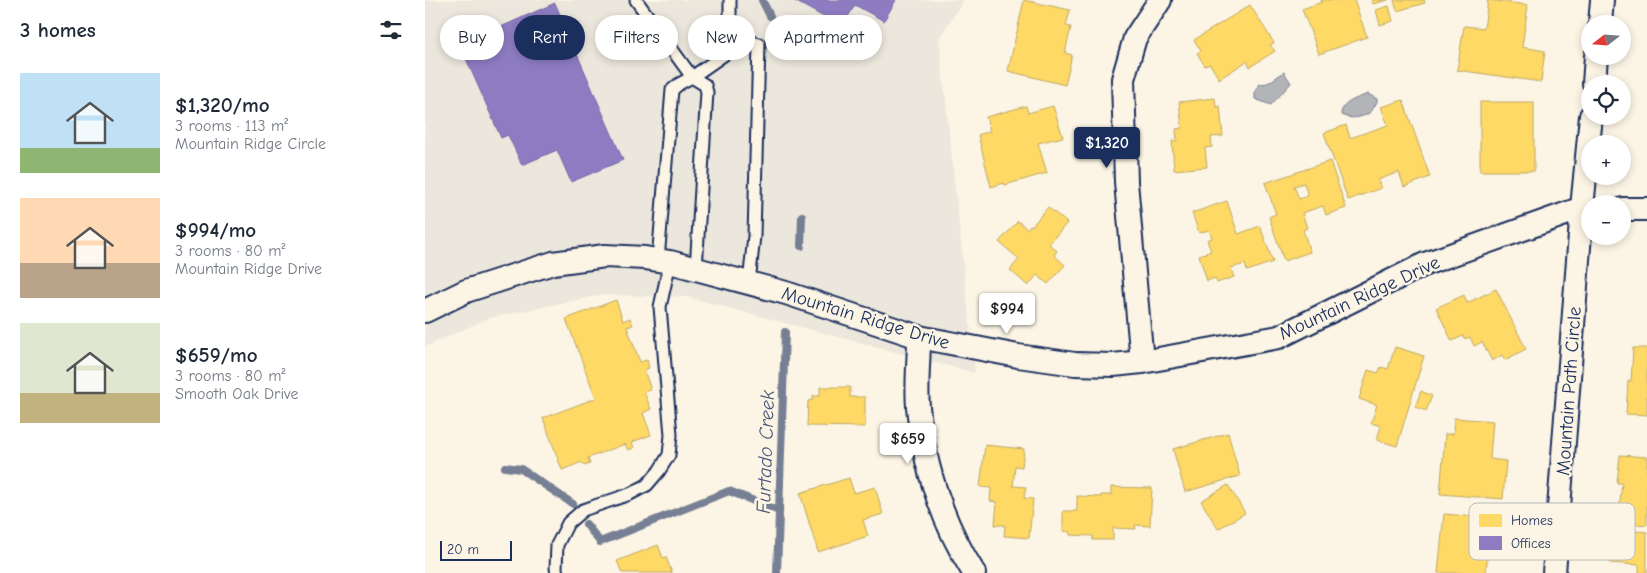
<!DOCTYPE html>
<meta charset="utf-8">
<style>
:root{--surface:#fff;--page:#f2f2f3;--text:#1f2937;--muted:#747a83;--accent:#1b2f5e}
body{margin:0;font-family:"Comic Neue",sans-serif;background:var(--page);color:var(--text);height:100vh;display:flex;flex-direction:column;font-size:19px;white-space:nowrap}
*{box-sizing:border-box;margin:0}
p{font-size:16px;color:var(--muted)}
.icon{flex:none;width:28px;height:28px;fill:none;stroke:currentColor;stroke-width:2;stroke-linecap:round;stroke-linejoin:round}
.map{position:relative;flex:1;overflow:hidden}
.drawer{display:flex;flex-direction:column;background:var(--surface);width:425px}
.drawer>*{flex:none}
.guide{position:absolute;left:15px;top:15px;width:475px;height:45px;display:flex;gap:10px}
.needle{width:32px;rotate:253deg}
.tools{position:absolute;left:1156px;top:15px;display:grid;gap:10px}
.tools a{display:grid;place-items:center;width:50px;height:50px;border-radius:50%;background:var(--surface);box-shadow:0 2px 8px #0003;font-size:25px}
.scale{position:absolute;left:15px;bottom:12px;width:72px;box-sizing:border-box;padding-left:5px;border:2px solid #1b2f5e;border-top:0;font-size:14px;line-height:18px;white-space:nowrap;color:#1b2f5e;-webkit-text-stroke:4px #fcf5e5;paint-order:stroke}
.price{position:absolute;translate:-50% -42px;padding:0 11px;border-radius:5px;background:#fff;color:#222;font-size:16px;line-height:32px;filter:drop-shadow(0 1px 2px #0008)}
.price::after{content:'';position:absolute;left:50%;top:30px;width:15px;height:11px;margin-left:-8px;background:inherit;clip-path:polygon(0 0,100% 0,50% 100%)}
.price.selected{background:var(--accent);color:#fff}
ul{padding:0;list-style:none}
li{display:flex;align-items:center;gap:15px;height:125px;padding:0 20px}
li span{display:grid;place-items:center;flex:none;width:140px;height:100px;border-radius:0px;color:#555}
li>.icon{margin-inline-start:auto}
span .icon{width:60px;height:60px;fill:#fffc;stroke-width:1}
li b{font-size:21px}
h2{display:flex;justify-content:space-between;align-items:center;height:60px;padding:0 20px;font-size:21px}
.chip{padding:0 18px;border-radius:22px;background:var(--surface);box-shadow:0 2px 8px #0003;font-size:18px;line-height:45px}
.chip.selected{background:var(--accent);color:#fff}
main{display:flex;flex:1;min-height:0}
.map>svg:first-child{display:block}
</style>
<main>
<section class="drawer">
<h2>3 homes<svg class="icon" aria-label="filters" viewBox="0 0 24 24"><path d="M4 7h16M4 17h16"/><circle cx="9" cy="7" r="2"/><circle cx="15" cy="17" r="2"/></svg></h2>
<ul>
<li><span style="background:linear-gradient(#bfe0f5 75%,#8fb573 0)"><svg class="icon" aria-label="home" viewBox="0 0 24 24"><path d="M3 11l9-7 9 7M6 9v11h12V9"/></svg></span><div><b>$1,320/mo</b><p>3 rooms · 113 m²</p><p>Mountain Ridge Circle</p></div></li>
<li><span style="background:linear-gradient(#ffd9b3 65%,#b9a48a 0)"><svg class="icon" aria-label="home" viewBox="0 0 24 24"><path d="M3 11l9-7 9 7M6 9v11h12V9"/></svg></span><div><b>$994/mo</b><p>3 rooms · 80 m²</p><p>Mountain Ridge Drive</p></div></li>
<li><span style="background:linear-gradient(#dfe7d0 70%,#c2b280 0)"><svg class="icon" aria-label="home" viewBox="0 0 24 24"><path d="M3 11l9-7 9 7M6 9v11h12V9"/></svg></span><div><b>$659/mo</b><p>3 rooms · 80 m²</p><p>Smooth Oak Drive</p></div></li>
</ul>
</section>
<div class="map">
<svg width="1222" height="573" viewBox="0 0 1222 573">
<rect width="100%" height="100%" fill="#fcf5e5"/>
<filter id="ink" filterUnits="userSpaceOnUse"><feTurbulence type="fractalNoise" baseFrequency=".02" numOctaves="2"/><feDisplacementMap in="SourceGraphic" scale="10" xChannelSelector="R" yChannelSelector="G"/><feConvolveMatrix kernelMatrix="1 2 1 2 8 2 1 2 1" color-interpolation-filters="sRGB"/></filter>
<g filter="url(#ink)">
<!-- built -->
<path fill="#ece7dc" d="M0,0H539L514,38L550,373L262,297L177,295L64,318L0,347Z"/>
<!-- water -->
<g fill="#b2b4b8" stroke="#767f94">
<path d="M859,72L866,83L846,105L830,99V91L834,84L843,83Z"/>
<path d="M943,94L952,99V102L946,112C936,118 927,120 916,115C916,102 933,98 943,94Z"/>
</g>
<!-- homes -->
<g fill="#ffd966" stroke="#bba664" fill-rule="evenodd">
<path d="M599,0L645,10L641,26L646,27L640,53L647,55L640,85L583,71Z"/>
<path d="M896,0H929L942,37L894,54L877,9L897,2Z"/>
<path d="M946,0H963L948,4Z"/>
<path d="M969,0H999L1000,3L972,11Z"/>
<path d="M1063,0L1103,5L1097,47L1120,51L1116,82L1032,70L1039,26L1059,28Z"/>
<path d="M825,5L849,43L845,45L850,51L825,67L822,61L794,79L785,64L780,66L772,53L776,51L769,40Z"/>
<path d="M964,6L968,21L955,25L951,10Z"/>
<path d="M790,98L791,107L795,106L798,136L786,137L787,147L780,148L782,167L749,170L747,141H752L751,129L757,128L754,102Z"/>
<path d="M978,100L1005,177L979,187L974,172L953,180L956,188L923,200L899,133L921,125L925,138L963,125L956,107Z"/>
<rect x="1055" y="102" width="54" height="69"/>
<path d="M601,106L603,113L628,106L638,137L613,143L622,173L580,185L579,183L566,187L553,135L565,131L561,117Z"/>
<path d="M905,161L921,208L901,215L898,206L877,213L882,228L878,230L885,252L859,261L844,217L851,214L840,183ZM879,183L883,196L874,199L869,186Z"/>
<path d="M802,201L813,234L835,226L848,262L822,271L820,264L806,268L809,277L792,283L790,278L782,281L774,255L786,251L782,240L787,238L784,230L774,233L767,213Z"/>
<path d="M623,207L642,223L624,244L632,251L629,255L640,265L623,284L612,275L603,286L585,270L594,259L574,242L593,221L602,229L605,225L607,226Z"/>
<path d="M1071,289L1101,349L1080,360L1077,355L1067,361L1057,342L1049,346L1045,337L1040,339L1038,336L1027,341L1011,308L1039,295L1042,303Z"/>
<path d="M191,300L198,321L205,318L208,325L202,327L215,362L222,360L224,368L219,370L226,390L219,392L226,409L218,413L226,435L207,442L209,448L203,450L200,444L163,458L165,464L159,466L157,462L137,470L118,418L171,398L141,319Z"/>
<path d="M970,347L999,356L972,446L952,440L956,426L946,423L952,405L934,399L943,370L953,373L956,367L963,369Z"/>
<path d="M1208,348H1222V415L1201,414L1203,381H1206Z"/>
<path d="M395,387H425V397H440V427L382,426L383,401L388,400V396H395Z"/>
<path d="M996,391L1007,396L1001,411L990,407Z"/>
<path d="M1029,418L1068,421L1065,459L1081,461L1078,499L1015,494L1020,434H1028Z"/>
<path d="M803,433L815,476L760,492L748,449Z"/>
<path d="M560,445L599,449L597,467L590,466L588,486L601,487L599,498L608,499L604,538L579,536L580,525H570L572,502L565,501L566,488L555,487Z"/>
<path d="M1195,455L1222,457V525L1193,522L1197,483H1192Z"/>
<path d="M424,478L429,493L450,487L458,514L438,520L443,536L393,552L375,493Z"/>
<path d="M803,485L820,513L793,529L776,501Z"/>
<path d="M686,487L727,488L725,526L710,525L711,529L688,528V540H668V536L645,535V532L638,531V511H652V496L676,497V495H686Z"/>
<path d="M1019,514L1066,518L1061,573H1013Z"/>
<path d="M1188,529L1222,532V573H1214V565L1185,563Z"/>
<path d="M233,545L238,558L241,557L247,573H197L192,561Z"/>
</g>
<!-- offices -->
<g fill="#8e7cc3" stroke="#6c65a5">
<path d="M368,0H471L459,21L430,5L417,27Z"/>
<path d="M130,3L198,160L146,182L132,150L97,165L83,135L76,138L35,45Z"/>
</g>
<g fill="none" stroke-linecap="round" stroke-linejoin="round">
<!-- stream -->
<g stroke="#767f94" stroke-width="8">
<path d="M337,0L345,16"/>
<path d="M376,246L377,216"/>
<path d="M80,467L96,469L148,504"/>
<path d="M161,524L175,542L304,491L354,511"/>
<path d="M352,573L360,332"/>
</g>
<defs>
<g id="lane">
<path d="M211,0L267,77L320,40L334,44L329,236L324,283"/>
<path d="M305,0V50"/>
<path d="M233,260L247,90L254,84L267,77L280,85L282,92L271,269"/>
<path d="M132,573L131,568L132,545L143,523L158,510L205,494L222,485L234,471L244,455L246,435L235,307L245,262"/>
</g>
<g id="street">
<path d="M1175,24L1177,0"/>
<path d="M1169,84L1171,56"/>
<path d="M1198,209H1222"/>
<path d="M0,311L41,291L128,263L180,256L220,258L245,262L361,293L494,337L593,356L650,364L688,365L717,362L854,337L1000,264L1157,208L1165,209"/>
<path d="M494,337C494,360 491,384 493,407C499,466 517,522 549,573"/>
<path d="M717,362L701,182L698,79L710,38L735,0"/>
<path d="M1129,573L1157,208L1166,116"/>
</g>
</defs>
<!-- lane casing -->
<use href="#lane" stroke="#1b2f5e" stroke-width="15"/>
<!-- street casing -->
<use href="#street" stroke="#1b2f5e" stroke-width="26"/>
<!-- lane -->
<use href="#lane" stroke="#fcf5e5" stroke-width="11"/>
<!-- street -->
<use href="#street" stroke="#fcf5e5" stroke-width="22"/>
</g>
</g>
<g text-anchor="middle" stroke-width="5" stroke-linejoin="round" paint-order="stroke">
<!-- street labels -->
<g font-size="19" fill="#1b2f5e" stroke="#fcf5e5">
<text transform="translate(934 297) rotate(-25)" y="7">Mountain Ridge Drive</text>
<text transform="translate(441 317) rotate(17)" y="7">Mountain Ridge Drive</text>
<text transform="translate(1143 391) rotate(-86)" y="7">Mountain Path Circle</text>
</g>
<!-- water labels -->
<g font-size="20" font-style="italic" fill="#485779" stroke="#fcf5e5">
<text transform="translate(340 452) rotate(-88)" y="7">Furtado Creek</text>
</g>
</g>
<!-- legend -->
<rect x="1044" y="503" width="166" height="57" rx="8" fill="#fcf5e5" stroke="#b8babc" stroke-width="1"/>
<rect x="1054" y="514" width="23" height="13" fill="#ffd966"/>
<rect x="1054" y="536" width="23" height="14" fill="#8e7cc3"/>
<g font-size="14" fill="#1b2f5e">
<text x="1086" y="525">Homes</text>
<text x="1086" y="548">Offices</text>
</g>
</svg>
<div class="tools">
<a><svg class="needle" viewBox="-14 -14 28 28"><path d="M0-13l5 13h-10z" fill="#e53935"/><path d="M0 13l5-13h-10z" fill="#747a83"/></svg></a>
<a><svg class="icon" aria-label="locate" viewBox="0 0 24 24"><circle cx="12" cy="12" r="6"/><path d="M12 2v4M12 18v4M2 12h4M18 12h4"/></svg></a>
<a>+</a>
<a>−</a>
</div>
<div class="scale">20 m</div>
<b class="price selected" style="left:682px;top:169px">$1,320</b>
<b class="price" style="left:582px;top:335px">$994</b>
<b class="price" style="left:483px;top:465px">$659</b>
<div class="guide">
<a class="chip">Buy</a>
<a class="chip selected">Rent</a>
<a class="chip">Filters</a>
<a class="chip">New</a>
<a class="chip">Apartment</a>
</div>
</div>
</main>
